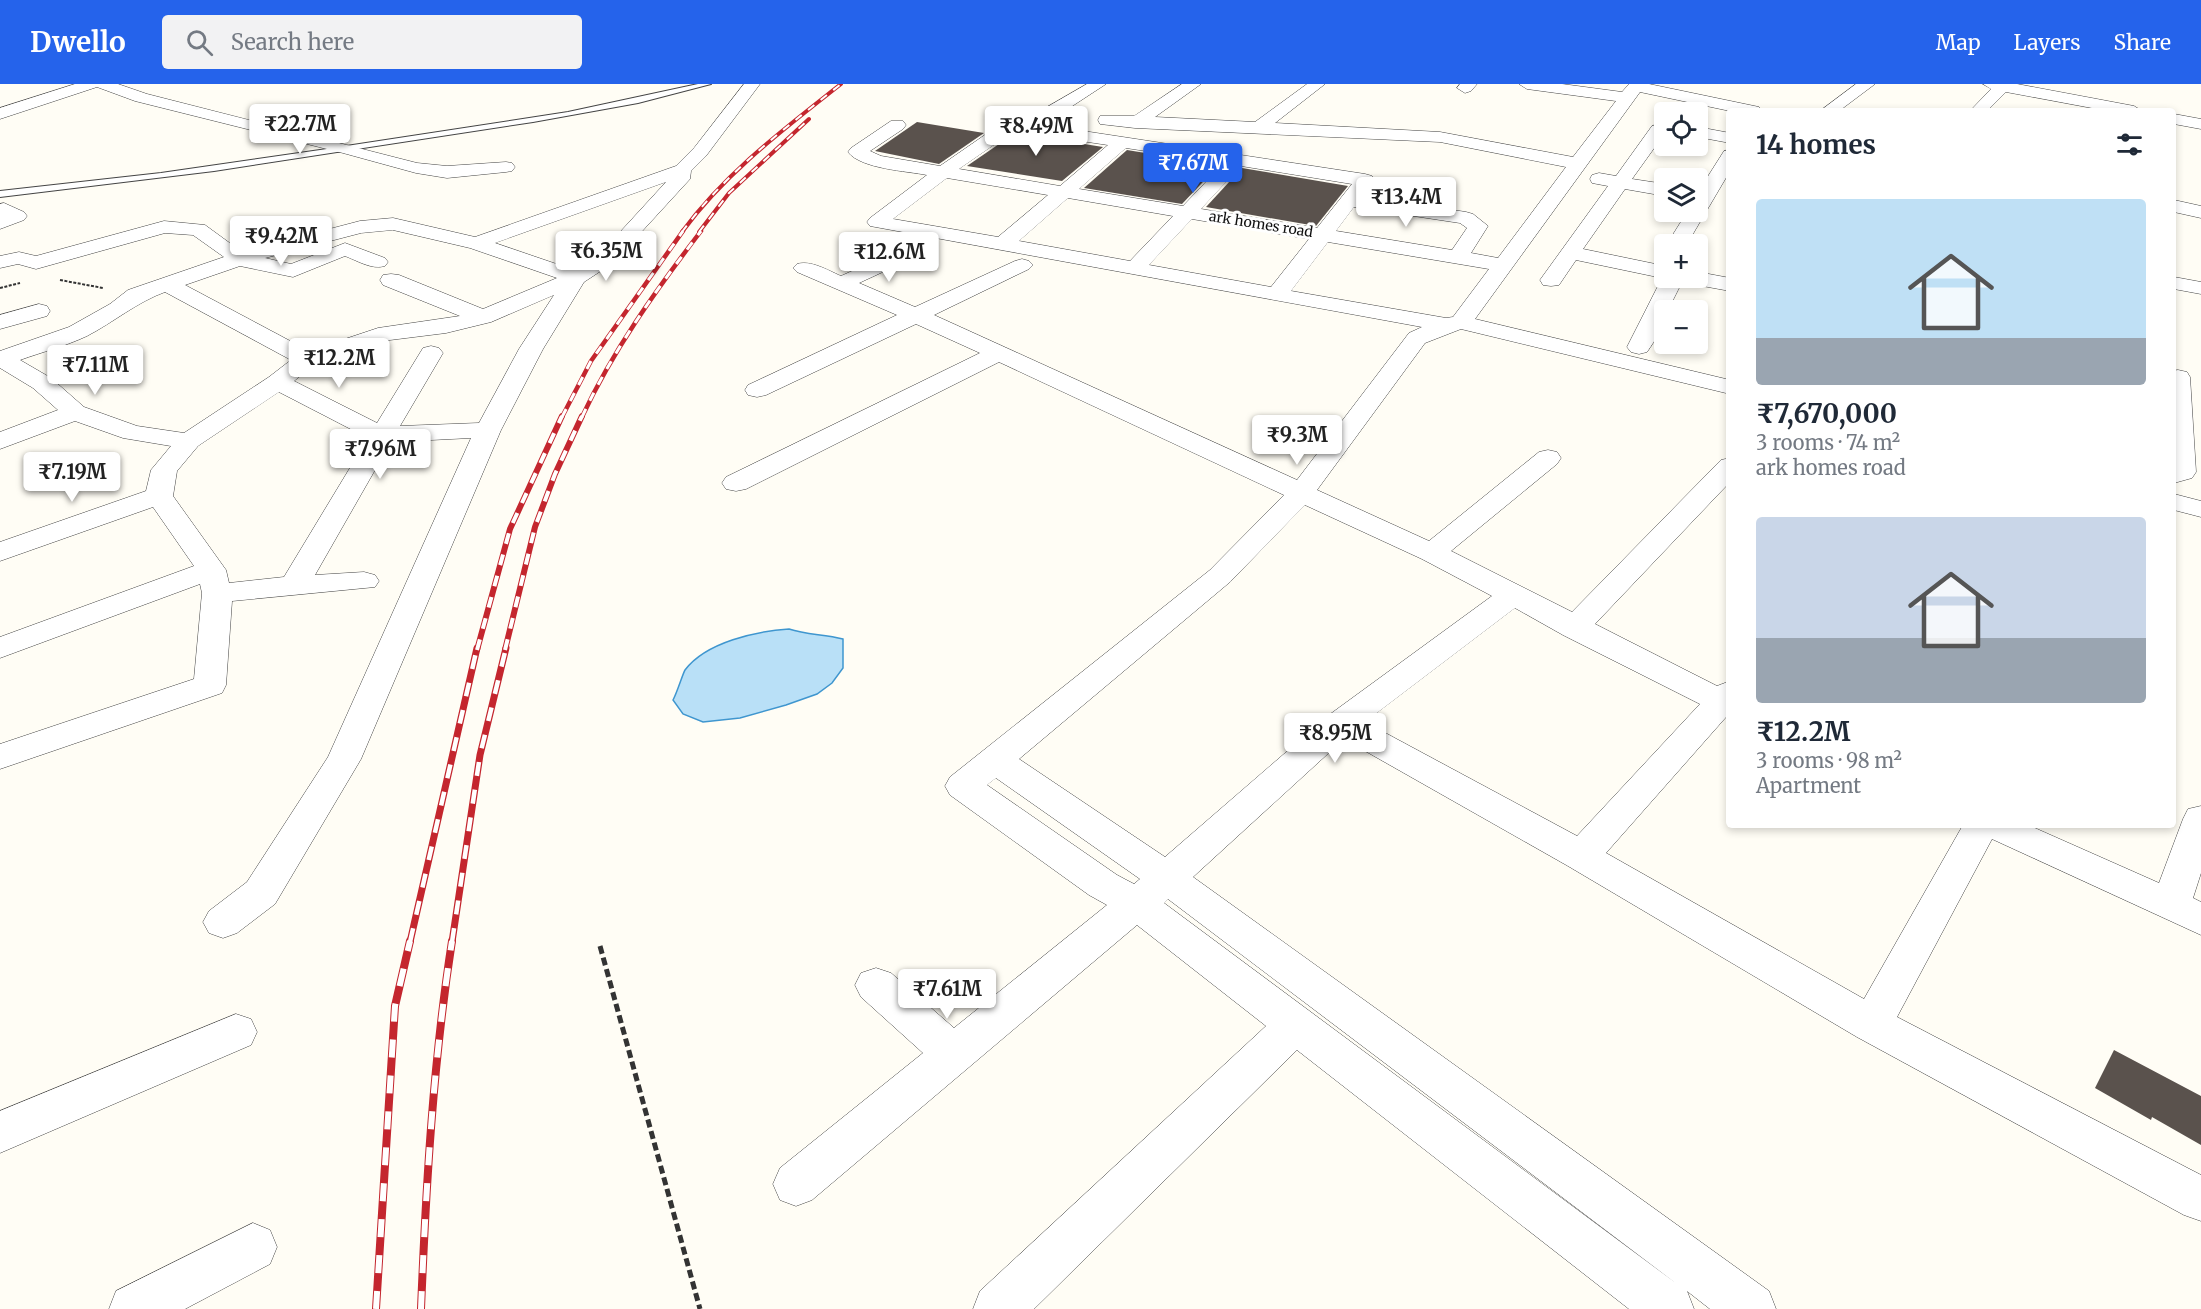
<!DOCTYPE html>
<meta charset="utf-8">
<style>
:root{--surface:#fff;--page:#f2f2f3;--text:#1f2937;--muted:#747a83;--accent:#2563eb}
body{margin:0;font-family:Merriweather,serif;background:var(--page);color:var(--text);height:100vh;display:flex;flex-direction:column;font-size:22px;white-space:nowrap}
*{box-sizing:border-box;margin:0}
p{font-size:20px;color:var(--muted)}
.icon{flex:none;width:33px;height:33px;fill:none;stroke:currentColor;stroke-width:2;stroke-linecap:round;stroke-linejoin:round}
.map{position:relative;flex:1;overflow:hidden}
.side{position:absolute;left:1726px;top:24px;width:450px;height:720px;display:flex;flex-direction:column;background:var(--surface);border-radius:6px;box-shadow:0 3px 9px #0003}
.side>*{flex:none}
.fabs{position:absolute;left:1654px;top:18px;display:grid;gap:12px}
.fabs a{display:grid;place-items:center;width:54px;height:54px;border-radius:6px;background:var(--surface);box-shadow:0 3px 9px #0003;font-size:30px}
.price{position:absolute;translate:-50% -51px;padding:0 14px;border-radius:6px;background:#fff;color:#222;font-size:20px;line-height:39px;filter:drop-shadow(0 2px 3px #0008)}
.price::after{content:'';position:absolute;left:50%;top:36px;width:18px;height:14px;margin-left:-9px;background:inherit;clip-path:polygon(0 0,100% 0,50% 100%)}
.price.selected{background:var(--accent);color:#fff}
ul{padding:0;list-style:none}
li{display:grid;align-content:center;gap:12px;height:318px;padding:0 30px}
li span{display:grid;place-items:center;height:186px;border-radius:6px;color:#555}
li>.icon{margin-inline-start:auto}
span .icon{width:108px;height:108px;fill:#fffc;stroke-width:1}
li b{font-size:26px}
h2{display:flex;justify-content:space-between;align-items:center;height:72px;padding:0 30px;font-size:26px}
header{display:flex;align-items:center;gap:36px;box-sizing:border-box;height:84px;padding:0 30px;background:var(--accent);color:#fff}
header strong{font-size:28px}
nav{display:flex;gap:33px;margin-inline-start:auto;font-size:21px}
.search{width:420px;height:54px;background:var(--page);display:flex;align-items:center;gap:15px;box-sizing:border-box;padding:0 21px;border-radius:6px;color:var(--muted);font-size:22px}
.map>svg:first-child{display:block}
</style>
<header>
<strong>Dwello</strong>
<div class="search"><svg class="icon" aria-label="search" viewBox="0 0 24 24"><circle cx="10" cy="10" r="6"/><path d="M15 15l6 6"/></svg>Search here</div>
<nav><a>Map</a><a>Layers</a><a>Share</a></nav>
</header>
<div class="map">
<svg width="2201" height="1225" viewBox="0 0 2201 1225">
<rect width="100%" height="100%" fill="#fffdf5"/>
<!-- water -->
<path fill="#b9e0f7" stroke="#3f96cf" stroke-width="1.5" d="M789,545C807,551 824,550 843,555V584L832,599L817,610L786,621L740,634L703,638L683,630L673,616C677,609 683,589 685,586C706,558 757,547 789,545Z"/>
<!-- building -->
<g fill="#5a524d">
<path d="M917,38L984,49L939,80L875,67Z"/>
<path d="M1015,49L1103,63L1062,97L967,82Z"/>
<path d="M1127,66L1219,81L1182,120L1084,104Z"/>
<path d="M1242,84L1348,102L1316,142L1206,123Z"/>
<path d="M2114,966L2201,1012V1061L2152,1033L2151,1036L2095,1004Z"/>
</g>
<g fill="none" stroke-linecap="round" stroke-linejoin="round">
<defs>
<path id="lane" d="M698,0H711L638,19L533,38L214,87L0,113V107L161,89L320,66L568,28Z"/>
<g id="street">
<path d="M75,0H118L147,10L417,79L447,82L506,78L512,79L515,83L512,87L506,88L447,94L416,89L343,69L135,17L97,3L0,35V24Z"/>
<path d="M744,0H760L706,72L691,87L690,95L613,179L584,198L543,265L501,346L361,675L275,820L237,849L223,854L209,849L203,838L209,827L247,798L328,673L471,354L391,358L315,491L364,488L375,491L379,497L375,503L232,517L226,601L222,609L0,685V660L194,595L202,509L200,500L0,574V553L194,482L153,423L0,477V458L146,407L151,386L171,362L123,354L75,337L0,365V348L58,326L33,304L0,284V267L69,243L110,220L128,206L224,173L193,151L165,149L36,185L18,180L0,184V172L19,168L36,172L164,137L205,141L242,168L360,137L393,134L475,153L676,82L694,64ZM666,98L599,171L574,186L495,159ZM393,146L470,164L557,194L483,225L399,191L391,190L383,191L380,196L383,201L460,232L378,244L309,267L185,201L240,182L293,193L345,172C358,177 372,186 385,182L388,178L385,174L345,159L291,180L265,174L361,149ZM165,208L291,276L269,293L184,349L137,342L84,323L51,294L20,276C42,268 66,262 87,252C114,238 137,218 165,208ZM554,211L519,265L479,339L400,342L443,269L439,264L431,262L423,264L377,339L294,297L315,280L382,257L446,249L491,238ZM279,308L368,354L284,493L229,499L226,486L173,412L177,387L198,362Z"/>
<path d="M1087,0H1106L1054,34H1042L1040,30L1042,26Z"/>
<path d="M1182,0H1201L1155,33L1255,38L1307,0H1325L1275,39L1440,48L1573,73L1616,17L1527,5L1519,0H1562L1622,8L1629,0H1649L1759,23L1761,27H1730L1640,8L1475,235L1730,296V310L1461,245L1425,259L1317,406L1429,457L1539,368L1548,366L1557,368L1561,374L1557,380L1451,467L1572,528L1721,376L1730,374V398L1595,540L1717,602L1730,597V633L1727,632L1606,769L1864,915L1963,741H2028L2159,799L2183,735L2188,725L2201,722V789L2193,814L2201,818V851L1992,755L1897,933L2201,1091V1137L2184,1131L1857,953L1568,782L1344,655L1193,793L1769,1207L1776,1225H1710L1687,1207L1694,1225H1629L1297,966L1034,1225H973L980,1207L1266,942L1137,841L812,1116L796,1122L780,1116L773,1100L780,1084L923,969L861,913L855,901L861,889L876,884L891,889L954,944L1107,821L1089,811L950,711L945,702L950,693L1210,486L1284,411L999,278L746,405L736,407L726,405L722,399L726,393L980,269L916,240L766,311L757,313L748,311L745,306L748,301L897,231L797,188L793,184L797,180C811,176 827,186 841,192L914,159L921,157L928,159L931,163L928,167L859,199L915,223L1015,177L1022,175L1029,177L1033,181L1029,185L934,231L1297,396L1409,249L1422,243L870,142L867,138L870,134L927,91C907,87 861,85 848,68L851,64L891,37H903L906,41L903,45L870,67L881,72L940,82L1005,37L1011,36L1365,90L1372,92L1374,96L1362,112L1466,128L1473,130L1488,142L1471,169L1498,174L1566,83L1440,58L1135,44L1100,40L1098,36L1100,32H1134ZM1014,47L1108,61L1060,102L959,85ZM1126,64L1224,79L1183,122L1079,105ZM1241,82L1352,100L1317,144L1201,125ZM947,94L1048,111L998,153L893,135ZM1068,114L1173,132L1130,177L1019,157ZM1354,123L1460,139L1467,144L1452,166L1336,147ZM1192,135L1309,155L1271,203L1149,181ZM1328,158L1489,185L1453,233L1446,234L1291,207ZM1305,421L1422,475L1492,512L1329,631L1165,773L1019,675L1230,498ZM1515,524L1563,551L1700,620L1577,752L1365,638ZM996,694L1140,795L1134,800L1117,791L987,701ZM1168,815L1677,1200L1164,819Z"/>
<path d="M1460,0H1477L1471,7L1465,9L1457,4Z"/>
<path d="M1856,0H1875L1839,27H1820Z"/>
<path d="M1983,0H2017L2134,22L2142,27H2108L2006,8L1987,27H1970L1991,5Z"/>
<path d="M2174,30L2201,35V45L2174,40Z"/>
<path d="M1665,39V49L1632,95L1665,100V112L1625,105L1583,165L1665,182V194H1698V188L1730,194V207L1686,199L1684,194L1668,226H1665C1665,240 1655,257 1647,268L1639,270L1631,268L1627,263L1662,194L1576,176L1559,201L1551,202L1543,201L1540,196L1608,102L1592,99L1590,95L1592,91L1599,89L1616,92L1652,42Z"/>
<path d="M1698,43L1730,49V59L1698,53Z"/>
<path d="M1730,66V87L1687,160H1667L1687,128H1698V108L1724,67Z"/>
<path d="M2174,116L2201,122V134L2174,128Z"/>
<path d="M4,119L24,128L27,132L24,136L0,145V120Z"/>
<path d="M2174,193L2201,198V210L2174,205Z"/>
<path d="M39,220L47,222L50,227L47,232L0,245V231Z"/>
<path d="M2178,286L2187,288L2190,293L2196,388L2192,394L2174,399V287Z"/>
<path d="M2174,410L2201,417V433L2174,426Z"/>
<path d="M236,930L251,935L257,948L251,961L0,1069V1027Z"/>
<path d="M253,1139L270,1146L277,1163L270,1180L185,1225H109L116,1207Z"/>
</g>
</defs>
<!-- lane casing -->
<use href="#lane" stroke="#444" stroke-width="2"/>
<!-- street casing -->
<use href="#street" stroke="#444" stroke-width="1"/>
<!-- path-far1 -->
<g stroke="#333" stroke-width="2" stroke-dasharray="3 1.5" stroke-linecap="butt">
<path d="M60,196L103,204"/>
<path d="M0,204L20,199"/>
</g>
<!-- path -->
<path stroke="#333" stroke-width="5" stroke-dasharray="8 4" stroke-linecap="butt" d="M600,862L700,1225"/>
<!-- lane -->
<use href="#lane" fill="#fff" fill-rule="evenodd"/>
<!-- street -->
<use href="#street" fill="#fff" fill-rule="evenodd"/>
<defs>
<g id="rail-far4">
<path d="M682,148C725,89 784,45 841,0"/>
<path d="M699,148L729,109L809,35"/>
</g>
<g id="rail-far3">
<path d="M562,333L591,277L683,147"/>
<path d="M582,333C613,266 656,206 701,147"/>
</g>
<g id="rail-far2">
<path d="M477,566L510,445L562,332"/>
<path d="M505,566L535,443L555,390L582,332"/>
</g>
<g id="rail-far1">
<path d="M410,858L477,564"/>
<path d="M452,858L480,671L506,564"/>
</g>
<g id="rail">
<path d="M376,1225L395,922L410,857"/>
<path d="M421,1225C426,1102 433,979 452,857"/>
</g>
</defs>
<!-- rail-far4 casing -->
<use href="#rail-far4" stroke="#c4262e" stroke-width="4"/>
<!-- rail-far3 casing -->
<use href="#rail-far3" stroke="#c4262e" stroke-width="4.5"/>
<!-- rail-far2 casing -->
<use href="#rail-far2" stroke="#c4262e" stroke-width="6"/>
<!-- rail-far1 casing -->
<use href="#rail-far1" stroke="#c4262e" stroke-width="7"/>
<!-- rail casing -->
<use href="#rail" stroke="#c4262e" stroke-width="8"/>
<!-- rail-far4 -->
<use href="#rail-far4" stroke="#fff" stroke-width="2" stroke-dasharray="8" stroke-linecap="butt"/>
<!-- rail-far3 -->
<use href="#rail-far3" stroke="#fff" stroke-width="3" stroke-dasharray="9" stroke-linecap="butt"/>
<!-- rail-far2 -->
<use href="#rail-far2" stroke="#fff" stroke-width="4" stroke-dasharray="11" stroke-linecap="butt"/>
<!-- rail-far1 -->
<use href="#rail-far1" stroke="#fff" stroke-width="4.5" stroke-dasharray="14" stroke-linecap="butt"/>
<!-- rail -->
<use href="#rail" stroke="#fff" stroke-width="6" stroke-dasharray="18" stroke-linecap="butt"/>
</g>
<g text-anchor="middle" stroke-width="6" stroke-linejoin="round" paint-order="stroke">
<!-- far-street labels -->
<g font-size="14" fill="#111" stroke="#fff">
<text transform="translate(1261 140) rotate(9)" y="5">ark homes road</text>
</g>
</g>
</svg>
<div class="fabs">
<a><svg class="icon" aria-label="locate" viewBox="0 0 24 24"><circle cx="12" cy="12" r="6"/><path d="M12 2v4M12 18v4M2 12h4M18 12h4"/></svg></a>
<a><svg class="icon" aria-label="layers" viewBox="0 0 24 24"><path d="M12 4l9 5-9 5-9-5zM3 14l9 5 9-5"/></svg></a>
<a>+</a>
<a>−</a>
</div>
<b class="price" style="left:300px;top:71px">₹22.7M</b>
<b class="price" style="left:1036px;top:73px">₹8.49M</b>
<b class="price selected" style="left:1193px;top:110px">₹7.67M</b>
<b class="price" style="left:1406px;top:144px">₹13.4M</b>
<b class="price" style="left:281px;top:183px">₹9.42M</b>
<b class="price" style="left:606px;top:198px">₹6.35M</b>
<b class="price" style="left:889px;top:199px">₹12.6M</b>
<b class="price" style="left:339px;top:305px">₹12.2M</b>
<b class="price" style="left:95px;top:312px">₹7.11M</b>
<b class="price" style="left:1297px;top:382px">₹9.3M</b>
<b class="price" style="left:380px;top:396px">₹7.96M</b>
<b class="price" style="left:72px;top:419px">₹7.19M</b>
<b class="price" style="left:1335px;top:680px">₹8.95M</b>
<b class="price" style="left:947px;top:936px">₹7.61M</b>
<section class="side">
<h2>14 homes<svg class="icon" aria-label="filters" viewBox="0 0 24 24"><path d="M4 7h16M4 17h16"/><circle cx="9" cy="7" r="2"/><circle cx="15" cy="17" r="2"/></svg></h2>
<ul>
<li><span style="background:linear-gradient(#bfe0f5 75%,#9aa5b1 0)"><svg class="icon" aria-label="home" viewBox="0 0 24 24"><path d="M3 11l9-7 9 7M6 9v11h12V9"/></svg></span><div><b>₹7,670,000</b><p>3 rooms · 74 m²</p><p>ark homes road</p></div></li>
<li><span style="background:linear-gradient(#c9d6e8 65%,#9aa5b1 0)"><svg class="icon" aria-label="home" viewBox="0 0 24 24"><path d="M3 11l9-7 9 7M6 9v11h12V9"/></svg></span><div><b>₹12.2M</b><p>3 rooms · 98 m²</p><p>Apartment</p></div></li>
</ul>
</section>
</div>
